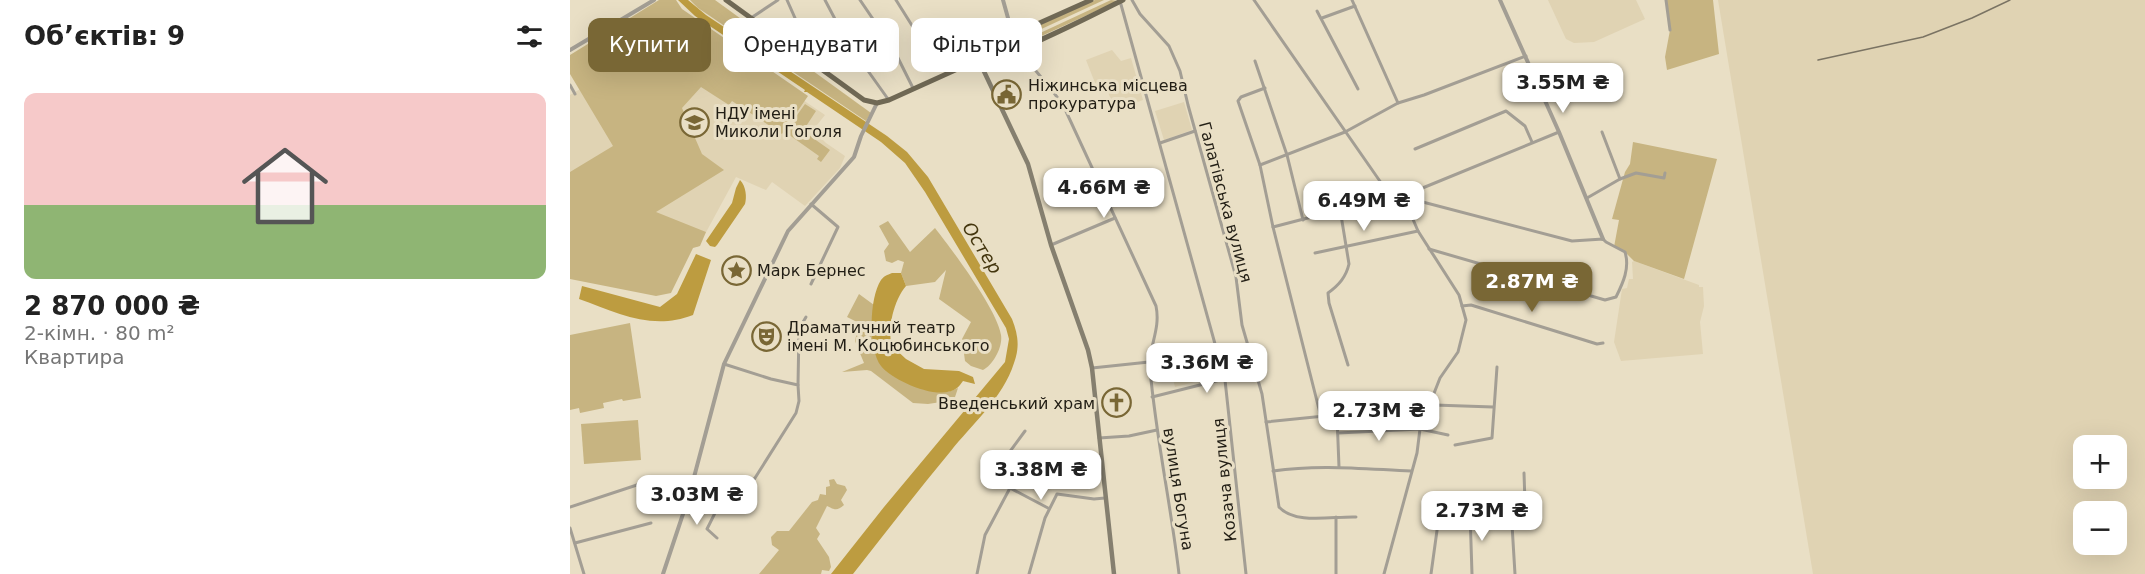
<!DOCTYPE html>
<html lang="uk">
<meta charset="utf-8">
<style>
:root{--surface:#fff;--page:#f6f6f6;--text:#222;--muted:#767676;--line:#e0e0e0;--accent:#796735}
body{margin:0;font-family:"DejaVu Sans",sans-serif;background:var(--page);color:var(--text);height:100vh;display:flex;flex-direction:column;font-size:22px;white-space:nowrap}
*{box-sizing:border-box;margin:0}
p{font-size:20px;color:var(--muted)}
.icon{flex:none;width:33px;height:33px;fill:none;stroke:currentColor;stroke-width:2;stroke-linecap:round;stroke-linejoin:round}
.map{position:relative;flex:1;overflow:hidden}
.details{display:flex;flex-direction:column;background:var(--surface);width:570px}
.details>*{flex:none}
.guide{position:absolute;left:18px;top:18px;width:570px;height:54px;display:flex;gap:12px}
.fabs{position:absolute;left:1503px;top:435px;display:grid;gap:12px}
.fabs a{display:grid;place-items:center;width:54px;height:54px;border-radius:12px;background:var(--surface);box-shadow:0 6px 24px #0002;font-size:30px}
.price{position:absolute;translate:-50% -51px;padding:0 14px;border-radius:12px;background:#fff;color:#222;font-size:20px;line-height:39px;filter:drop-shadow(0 2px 3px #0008)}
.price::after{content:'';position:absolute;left:50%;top:36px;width:18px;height:14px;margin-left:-9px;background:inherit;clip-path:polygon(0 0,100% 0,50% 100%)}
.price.on{background:var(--accent);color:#fff}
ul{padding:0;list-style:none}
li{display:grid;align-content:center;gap:12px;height:318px;padding:0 24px}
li+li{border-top:2px solid var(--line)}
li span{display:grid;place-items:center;height:186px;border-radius:12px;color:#555}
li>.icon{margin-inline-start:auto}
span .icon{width:108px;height:108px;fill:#fffc;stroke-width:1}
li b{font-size:26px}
h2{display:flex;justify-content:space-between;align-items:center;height:72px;padding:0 24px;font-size:26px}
.chip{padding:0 21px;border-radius:12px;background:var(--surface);box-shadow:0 6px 24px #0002;font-size:21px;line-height:54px}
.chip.on{background:var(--accent);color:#fff}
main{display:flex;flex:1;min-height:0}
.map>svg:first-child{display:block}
</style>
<main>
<section class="details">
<h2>Об’єктів: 9<svg class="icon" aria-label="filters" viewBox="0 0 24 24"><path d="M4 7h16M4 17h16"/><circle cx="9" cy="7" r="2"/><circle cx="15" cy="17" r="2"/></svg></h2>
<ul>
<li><span style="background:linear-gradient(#f6c9c9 60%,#8fb573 0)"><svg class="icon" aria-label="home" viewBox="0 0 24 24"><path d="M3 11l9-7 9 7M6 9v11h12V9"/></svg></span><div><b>2 870 000 ₴</b><p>2-кімн. · 80 m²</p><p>Квартира</p></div></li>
</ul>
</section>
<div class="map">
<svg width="1575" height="574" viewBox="0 0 1575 574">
<rect width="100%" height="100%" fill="#e9dfc5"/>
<!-- built -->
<g fill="#e0d3b3" fill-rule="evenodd">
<path d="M978,0H1066L1075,19L1024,42L1004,43L996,39Z"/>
<path d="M1148,0H1575V574H1243ZM1514,446H1546V478H1514ZM1514,512H1546V544H1514Z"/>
<path d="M542,50L551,61L561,58L573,100L545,110L536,87L533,86L527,88L516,60Z"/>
<path d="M56,62L233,100L255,115L243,130L256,143L275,156L270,168L235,206L202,182L196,190L166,177L128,247L81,245L0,185V95Z"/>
<path d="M614,102L622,130L594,140L585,111Z"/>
<path d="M1064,261L1129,285V287H1133L1134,306L1130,322L1133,354L1051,361L1044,342L1052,289L1057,288L1059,279H1063L1062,262Z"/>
<path d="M626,355L629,364L635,362L637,364L641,378L637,377V379L605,387L602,375L612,371L609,362Z"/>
</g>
<!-- green -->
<g fill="#c7b481">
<path d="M89,0H106L112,9L238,96L212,134L162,101L159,105L131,87L112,108L132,154L154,170L86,212L136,232L130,246L123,248L101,293L86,296L0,279V172L43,146L0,74V55Z"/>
<path d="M120,0H145L301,113L296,121L128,8Z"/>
<path d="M525,0H534L452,38L450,34Z"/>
<path d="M541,0L548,1L454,44L453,41Z"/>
<path d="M1096,0H1143L1149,54L1097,70L1095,57L1100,30Z"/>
<path d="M235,104L246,111L233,131L260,150L251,162L247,159L249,156L215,132Z"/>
<path d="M1063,142L1147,159L1114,279L1064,261L1055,252L1044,247L1049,220L1042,219L1055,172L1060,164Z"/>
<path d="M318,221L340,252L365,228C382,250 427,309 431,335C433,347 423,365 413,370L401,366L395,361L392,339L401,322L369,299L376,270L365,282L336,286L331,273L334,262L328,260L322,263L316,261L314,251L319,244L309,226Z"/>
<path d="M289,294L304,305L301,329L352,389L378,392L388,388L384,400L358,404L343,403L301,371L297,370L272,372L294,363L285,341L289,323L277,317Z"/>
<path d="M60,323L71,398L53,401L52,399L33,403L34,408L10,413L9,408L0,410V335Z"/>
<path d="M68,420L71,460L14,464L11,424Z"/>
<path d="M264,479L267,484L275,486L277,490L271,500L274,505C267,511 265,510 257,506L246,528L250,534L247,539L259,557L261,567L259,571L252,570L251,574H189L209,550L202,545L201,537L207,531H219L242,502L248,500L250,494L256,495V487L260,486L259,480Z"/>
</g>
<!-- water -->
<g fill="#bd9c40">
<path d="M108,0H118L136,15L317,136L337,152L358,177L442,319C448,334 450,347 444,363C433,398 402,424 380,452C347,492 315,533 283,574H261L314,507L435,362L439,339L436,328L355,192L335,163L311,142L237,92H234L235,90L125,16Z"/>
<path d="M170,180C176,186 177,197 175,204L147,245L145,247L140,246L136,241L162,203L166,188Z"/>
<path d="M126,254L141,260L123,315C82,331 48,313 9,299L12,286L90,307L107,294Z"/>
<path d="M322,273H331L336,286C324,300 317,328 322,346L336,359L354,369L389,371L403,377L405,384L393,381C391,383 390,386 387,388C370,402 323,381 311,366C298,349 299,298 311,280C314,276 317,275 322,273Z"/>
</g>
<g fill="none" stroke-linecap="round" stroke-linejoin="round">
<!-- minor -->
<g stroke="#a39e94" stroke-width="3">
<path d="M217,0L244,61"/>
<path d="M255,0L276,40L318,99"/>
<path d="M290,0L324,50L343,88"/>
<path d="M326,0L358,51"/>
<path d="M562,0L570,14L599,46L610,71L618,105L666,277L672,325L692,394L709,507C725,525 763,516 786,517"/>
<path d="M684,0L814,187L826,195L1002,241L1033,239L1036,242L1055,252C1060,268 1053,283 1046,297L1035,300L859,249"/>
<path d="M782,0L828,103"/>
<path d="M1096,0L1100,30"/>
<path d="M550,1L655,380L676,574"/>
<path d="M747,11L788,89"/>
<path d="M181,18L208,0"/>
<path d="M752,18L785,6"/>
<path d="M449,49C463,70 481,86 494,107L586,306C591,330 578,347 580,369C586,438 601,505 609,574"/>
<path d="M685,61L717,155L733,220"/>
<path d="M0,85L5,94"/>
<path d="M695,88L671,97L668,101L690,165L703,227L751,417"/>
<path d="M590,143L625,131"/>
<path d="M845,149L936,111L955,126L962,142"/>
<path d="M690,165L775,132L828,103L854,95L956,56"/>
<path d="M1050,179L1066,173L1094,178L1095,173"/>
<path d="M1017,198L1050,179L1032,132"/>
<path d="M770,209L779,264C776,277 769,285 758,293L759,303L778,365"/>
<path d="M703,227L826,195"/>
<path d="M481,245L545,218"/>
<path d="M745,253L848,231"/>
<path d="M241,284L268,227L241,204"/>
<path d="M892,306L901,305L1027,344L1033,343"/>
<path d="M522,368L579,362"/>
<path d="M228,385L229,329L236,317"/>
<path d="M582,397L686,371"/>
<path d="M767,416L769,467"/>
<path d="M696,422L864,405L923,407"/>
<path d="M455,431L422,476L440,488L478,508"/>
<path d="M768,433L850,429L878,435"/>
<path d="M529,438L559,436L587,430"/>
<path d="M885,445L922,438L927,367"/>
<path d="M703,471C749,464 795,469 841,471"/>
<path d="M0,507L79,481L148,507L165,505L185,478L226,413L229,401L228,385L201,379L154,364"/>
<path d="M941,508L945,574"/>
<path d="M900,512L902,574"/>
<path d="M0,528L14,574"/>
<path d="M147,538L137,529L148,507"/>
<path d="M5,543L81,523"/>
<path d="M407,574L415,535L440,488"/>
<path d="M459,574L475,518L487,494L524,499L535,498"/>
<path d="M766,574V517"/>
<path d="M814,574L847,453L850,429L870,378L888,352L896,320L889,295L848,231L833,196L989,132"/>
<path d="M861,574L869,516L952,506L955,503L954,473"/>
</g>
<!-- tertiary -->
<g stroke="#a39e94" stroke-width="4">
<path d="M433,0L443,36"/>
<path d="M930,0L989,132L1033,239"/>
<path d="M0,50L84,0"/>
<path d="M93,574L119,496L154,364L218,231L284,157L291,136L307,103"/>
</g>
<!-- secondary -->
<path stroke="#857f6f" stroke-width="4.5" d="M410,63L458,164L481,245L518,350L522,368L544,574"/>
<!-- primary -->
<g stroke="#706955" stroke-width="5">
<path d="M156,0L294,100L307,103L319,100L403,62L417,50L447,33L521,0"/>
<path d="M403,62C427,65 525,14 553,0"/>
</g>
<!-- rail -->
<path stroke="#7a7363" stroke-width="1.5" d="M1248,60L1353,37L1402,18L1440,0"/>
</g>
<!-- icons -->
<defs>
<symbol id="civic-ring" viewBox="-11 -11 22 22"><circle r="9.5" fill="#e9dfc5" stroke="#796735" stroke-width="1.5"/><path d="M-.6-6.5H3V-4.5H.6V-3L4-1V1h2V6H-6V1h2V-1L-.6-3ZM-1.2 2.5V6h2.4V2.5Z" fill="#796735"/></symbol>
<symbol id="university-ring" viewBox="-11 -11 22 22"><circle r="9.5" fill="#e9dfc5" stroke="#796735" stroke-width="1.5"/><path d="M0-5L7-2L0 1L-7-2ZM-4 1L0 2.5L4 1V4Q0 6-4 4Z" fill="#796735"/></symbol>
<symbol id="sight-ring" viewBox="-11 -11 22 22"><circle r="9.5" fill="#e9dfc5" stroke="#796735" stroke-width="1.5"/><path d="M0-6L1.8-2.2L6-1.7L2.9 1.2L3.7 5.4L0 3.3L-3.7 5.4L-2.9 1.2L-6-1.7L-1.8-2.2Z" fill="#796735"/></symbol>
<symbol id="theatre-ring" viewBox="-11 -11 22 22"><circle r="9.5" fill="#e9dfc5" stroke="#796735" stroke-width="1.5"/><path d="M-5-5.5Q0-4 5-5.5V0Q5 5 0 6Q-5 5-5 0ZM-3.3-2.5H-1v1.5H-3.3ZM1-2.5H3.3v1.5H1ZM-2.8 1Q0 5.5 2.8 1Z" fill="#796735"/></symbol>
<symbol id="church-ring" viewBox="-11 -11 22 22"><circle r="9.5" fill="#e9dfc5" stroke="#796735" stroke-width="1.5"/><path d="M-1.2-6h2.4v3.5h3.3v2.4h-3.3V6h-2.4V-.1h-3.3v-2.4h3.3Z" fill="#796735"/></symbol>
</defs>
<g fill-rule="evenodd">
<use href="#civic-ring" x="420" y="78" width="33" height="33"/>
<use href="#university-ring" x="108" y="106" width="33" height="33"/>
<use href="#sight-ring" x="150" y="254" width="33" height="33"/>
<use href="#theatre-ring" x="180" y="320" width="33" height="33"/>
<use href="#church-ring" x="530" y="386" width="33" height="33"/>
</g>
<g text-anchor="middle" stroke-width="6" stroke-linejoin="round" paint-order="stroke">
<!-- poi labels -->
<g font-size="16" fill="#221e15" stroke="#e9dfc5" text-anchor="start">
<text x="458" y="91">Ніжинська місцева<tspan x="458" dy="18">прокуратура</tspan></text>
<text x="145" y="119">НДУ імені<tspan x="145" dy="18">Миколи Гоголя</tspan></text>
<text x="187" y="276">Марк Бернес</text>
<text x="217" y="333">Драматичний театр<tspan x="217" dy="18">імені М. Коцюбинського</tspan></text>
<text x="525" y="409" text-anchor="end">Введенський храм</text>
</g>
<!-- street labels -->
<g font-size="16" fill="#221e15" stroke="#e9dfc5">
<text transform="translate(656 202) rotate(75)" y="6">Галатівська вулиця</text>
<text transform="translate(654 480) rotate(-96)" y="6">Козача вулиця</text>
<text transform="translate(609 489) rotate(81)" y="6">вулиця Богуна</text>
</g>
<!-- water labels -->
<g font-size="18" font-style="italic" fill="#44360e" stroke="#e9dfc5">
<text transform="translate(412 248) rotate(58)" y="6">Остер</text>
</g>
</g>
</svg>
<div class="fabs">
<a>+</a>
<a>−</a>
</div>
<b class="price" style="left:993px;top:114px">3.55M ₴</b>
<b class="price" style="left:534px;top:219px">4.66M ₴</b>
<b class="price" style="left:794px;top:232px">6.49M ₴</b>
<b class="price on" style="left:962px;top:313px">2.87M ₴</b>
<b class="price" style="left:637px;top:394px">3.36M ₴</b>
<b class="price" style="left:809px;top:442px">2.73M ₴</b>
<b class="price" style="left:471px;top:501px">3.38M ₴</b>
<b class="price" style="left:127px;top:526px">3.03M ₴</b>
<b class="price" style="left:912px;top:542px">2.73M ₴</b>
<div class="guide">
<a class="chip on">Купити</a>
<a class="chip">Орендувати</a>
<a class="chip">Фільтри</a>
</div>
</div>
</main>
